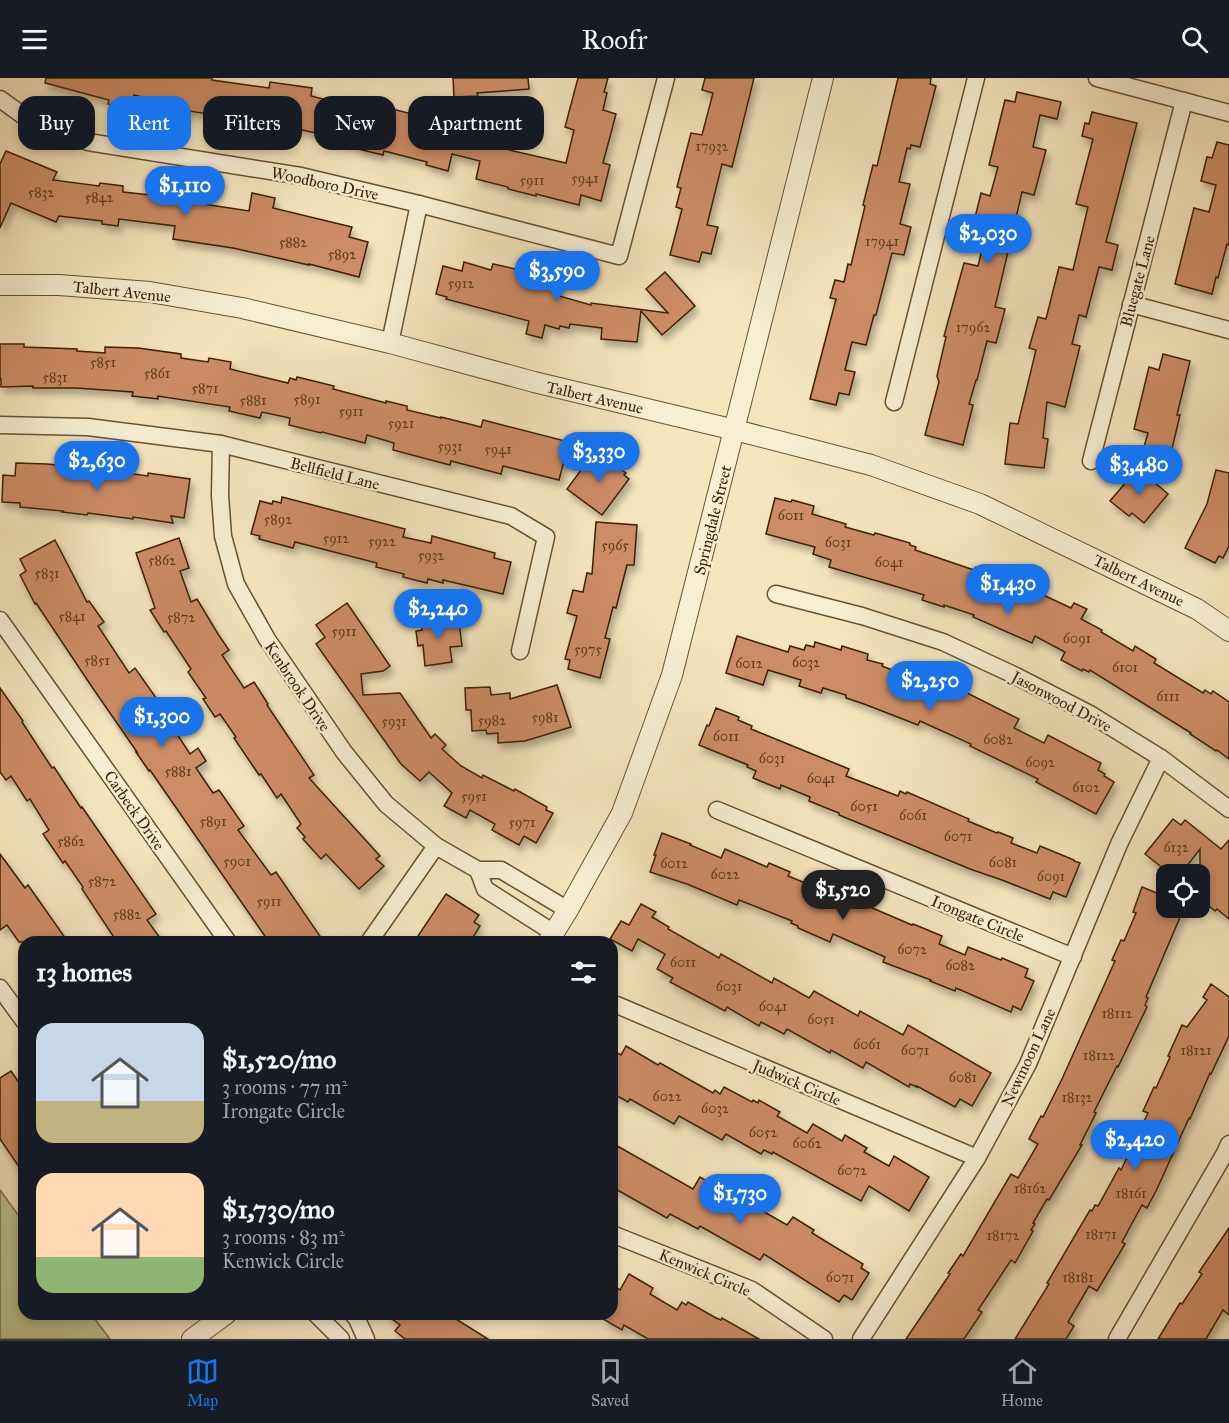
<!DOCTYPE html>
<meta charset="utf-8">
<style>
:root{--surface:#171b24;--page:#242831;--text:#f1f3f6;--muted:#9ea1a6;--line:#363941;--accent:#1a73e8}
body{margin:0;font-family:"IM FELL Great Primer",serif;background:var(--page);color:var(--text);height:100vh;display:flex;flex-direction:column;font-size:22px;white-space:nowrap}
*{box-sizing:border-box;margin:0}
p{font-size:20px;color:var(--muted)}
.icon{flex:none;width:33px;height:33px;fill:none;stroke:currentColor;stroke-width:2;stroke-linecap:round;stroke-linejoin:round}
.map{position:relative;flex:1;overflow:hidden}
.details{position:absolute;left:18px;top:858px;width:600px;height:384px;display:flex;flex-direction:column;background:var(--surface);border-radius:18px;box-shadow:0 3px 9px #0003}
.details>*{flex:none}
.banner{position:absolute;left:18px;top:18px;width:600px;height:54px;display:flex;gap:12px}
.tools{position:absolute;left:1156px;top:786px;display:grid;gap:12px}
.tools a{display:grid;place-items:center;width:54px;height:54px;border-radius:12px;background:var(--surface);box-shadow:0 3px 9px #0003;font-size:30px}
.price{position:absolute;translate:-50% -51px;padding:0 14px;border-radius:21px;background:var(--accent);color:#fff;font-size:20px;line-height:39px;filter:drop-shadow(0 2px 3px #0008)}
.price::after{content:'';position:absolute;left:50%;top:36px;width:18px;height:14px;margin-left:-9px;background:inherit;clip-path:polygon(0 0,100% 0,50% 100%)}
.price.on{background:#222;color:#fff}
ul{padding:0;list-style:none}
li{display:flex;align-items:center;gap:18px;height:150px;padding:0 18px}
li span{display:grid;place-items:center;flex:none;width:168px;height:120px;border-radius:18px;color:#555}
li>.icon{margin-inline-start:auto}
span .icon{width:72px;height:72px;fill:#fffc;stroke-width:1}
li b{font-size:26px}
h2{display:flex;justify-content:space-between;align-items:center;height:72px;padding:0 18px;font-size:26px}
.chip{padding:0 21px;border-radius:18px;background:var(--surface);box-shadow:0 3px 9px #0003;font-size:21px;line-height:54px}
.chip.on{background:var(--accent);color:#fff}
header{display:flex;justify-content:space-between;align-items:center;height:78px;padding:0 18px;background:var(--surface);font-size:27px;font-weight:600}
.menu{display:flex;justify-content:space-around;align-items:center;height:84px;border-top:2px solid var(--line);background:var(--surface);font-size:16px;color:var(--muted)}
.menu a{display:grid;justify-items:center;gap:3px}
.menu .on{color:var(--accent)}
.map>svg:first-child{display:block}
</style>
<header><svg class="icon" aria-label="menu" viewBox="0 0 24 24"><path d="M4 6h16M4 12h16M4 18h16"/></svg>Roofr<svg class="icon" aria-label="search" viewBox="0 0 24 24"><circle cx="10" cy="10" r="6"/><path d="M15 15l6 6"/></svg></header>
<div class="map">
<svg width="1229" height="1261" viewBox="0 0 1229 1261">
<defs>
<filter id="shadow"><feDropShadow dx="3.5" dy="6" stdDeviation="3" flood-color="#0004"/></filter>
</defs>
<rect width="100%" height="100%" fill="#f5e5bd"/>
<filter id="stains"><feTurbulence type="fractalNoise" baseFrequency=".00333" numOctaves="4"/><feColorMatrix values="0 0 0 0 .2 0 0 0 0 .09 0 0 0 0 .02 0 0 0 .5 -.17"/></filter>
<radialGradient id="worn" r=".72"><stop offset=".6" stop-color="#630" stop-opacity="0"/><stop offset="1" stop-color="#630" stop-opacity=".3"/></radialGradient>
<!-- green -->
<path fill="#bbc591" stroke="#7c724a" stroke-width="1.5" d="M0,1112L24,1145V1236H91L110,1261H0Z"/>
<!-- building -->
<g fill="#cc8c65" stroke="#3c2004" stroke-width="1.5" filter="url(#shadow)">
<path d="M46,0H212V2L269,10L270,4L312,10L311,18L368,32L369,25L412,36L410,44L467,59L469,51L512,62L509,72L566,85L574,52L565,49L578,0H608L604,14L607,15L603,32L616,36L603,85L610,87L601,123L581,117L579,127L536,116V118L508,111V109L476,101L480,83L452,76L448,93L426,87L427,84L384,73L383,77L358,71L359,68L329,61V58L285,48V53L262,49V48L234,44L235,40L189,33L188,37L164,34L165,25L134,17L131,31L108,26L109,22L45,5Z"/>
<path d="M453,0H528L529,11L477,15L478,18L454,19Z"/>
<path d="M705,0H754L732,89L722,86L707,147L718,149L711,176L702,174L699,184L670,177L682,131L676,129L681,110L677,109L691,55L702,57L713,15L702,12Z"/>
<path d="M898,0H931L930,6L936,8L920,69L911,67L910,71L907,70L899,104L910,106L900,146L911,149L904,177L892,175L876,237H874L866,267L852,264L845,292L855,294L849,317L839,315L836,327L810,321L836,221L830,220L835,202L844,204L848,186L851,187L865,128L863,127L873,87L877,88Z"/>
<path d="M1017,14L1061,24L1057,41L1040,37L1033,69L1046,72L1034,117L1022,114L995,229L1005,231L996,265L987,263L977,302H976L969,326L973,327L963,367L925,357L939,304L937,298L946,259L944,258L964,185L978,188L985,159L971,156L981,115L990,118L998,89L989,87L1005,22L1015,24Z"/>
<path d="M1092,34L1137,45L1106,164L1118,167L1112,192L1099,189L1086,239L1079,237L1072,266L1080,268L1065,329L1047,324L1043,360L1048,361L1044,390L1005,386L1010,345L1018,346L1036,272L1029,270L1038,239L1046,241L1059,189L1073,192L1088,129L1076,126L1093,61L1082,58L1085,45L1089,46Z"/>
<path d="M1217,64L1229,67V167L1227,166L1218,200L1216,199L1212,216L1175,206L1194,130L1209,134L1216,107L1201,103L1207,79L1212,80Z"/>
<path d="M6,73L57,94L53,102L99,108L100,105L123,108V114L151,117L152,110L172,113L171,121L249,133L252,115L275,120L273,130L352,149L349,159L368,164L359,199L309,186V187L233,170L173,161L175,148L119,141L118,148L102,146V143L59,138L56,144L11,125L0,150V86Z"/>
<path d="M464,184L491,192L493,186L520,192L518,197L561,208L559,218L591,227V225L668,235L646,211L665,194L695,228L662,257L641,233L637,264L601,261L602,250L570,246L569,250L560,248L559,251L545,247L542,260L526,256L529,243L446,221L447,219L436,216L443,188L462,193Z"/>
<path d="M0,266H24V269L77,271V273L105,275V269L138,270L181,276V280L208,284L209,280L231,284L230,291L288,305L290,300L296,302L297,299L334,308L333,311L386,325V323L407,328V332L441,340V339L481,349L483,342L569,364L559,402L503,388L501,396L451,383L450,387L393,372L394,365L367,357L365,365L322,354L321,355L289,347L290,340L262,334L260,340L229,333L230,329L158,318V321L132,318L133,314L76,310H33V308L1,309V301H0Z"/>
<path d="M1163,276L1190,283L1177,337H1180L1170,379L1143,372L1148,355L1134,351L1149,289L1159,292Z"/>
<path d="M595,373L626,395L624,397L629,401L602,437L567,411Z"/>
<path d="M16,385L47,386L98,391L148,398V395L190,401L184,440L171,438L173,445L133,439V441L88,435L87,437L62,434L63,433L20,429V425L2,424L3,397L15,398Z"/>
<path d="M1138,390L1168,416L1144,445L1132,435L1129,438L1110,423Z"/>
<path d="M1216,392L1229,395V468L1223,480L1219,478L1215,485L1185,470L1207,426Z"/>
<path d="M282,419L405,451L403,459L431,465L432,458L495,475L494,480L511,484L503,516L443,502V505L428,501L427,505L403,499L404,496L376,489L377,485L295,464L293,470L259,461L260,458L251,456L260,423L272,426L273,423L281,425Z"/>
<path d="M775,420L791,424L792,422L814,428L812,436L846,446L845,449L874,457L875,455L910,465V467L916,469L915,472L974,492L976,489L1023,510L1024,508L1071,530L1074,525L1087,531L1081,541L1102,552L1101,554L1133,573L1135,568L1156,581L1154,585L1203,615L1205,612L1211,616L1213,613L1229,624V681L1217,672L1216,673L1190,656L1191,655L1090,592L1089,594L1083,591L1082,593L1061,582L1065,574L1035,558L1032,565L973,539L974,537L944,527V529L922,522L924,517L891,507L829,489L831,482L813,476L815,469L766,456Z"/>
<path d="M596,444L637,447L634,487H627L616,530L613,529L605,560L610,561L600,600L568,591L570,582L565,581L577,538L567,535L573,512L583,514L587,495L592,496Z"/>
<path d="M179,460L189,490L180,493L191,524L197,521L218,556L229,572L222,577L244,610L254,604L268,626L267,627L314,697L309,700L380,778L376,781L384,788L359,811L326,776L321,781L303,761L305,759L297,750L301,746L281,716L277,720L261,696L259,697L234,660L236,659L220,636L215,639L203,621L206,620L188,594L191,591L166,553L164,554L150,532L155,530L136,475Z"/>
<path d="M55,462L87,524L89,523L104,544L98,548L129,595L135,590L178,651L175,653L190,676L198,670L206,683L196,690L213,715L219,712L244,748L238,752L271,797L276,794L324,864H269L150,692L149,693L136,674H137L92,609L36,525L35,526L20,497L26,493L20,481Z"/>
<path d="M347,525L390,588L383,593L361,596L363,617L400,615L431,660L435,656L446,667L442,671L461,688L482,700L483,697L514,713L515,711L547,729L546,732L553,735L536,765L524,758L519,767L492,752L495,746L470,732L466,740L444,728L452,715L429,694L420,703L401,686L316,566L325,559L316,547Z"/>
<path d="M439,537L440,546L459,544L462,568L450,569L452,584L425,588L423,567L418,568L416,553L422,552L421,539Z"/>
<path d="M737,558L788,574L790,568L804,572L806,567L814,569L815,564L841,572L842,568L868,576L867,582L883,586L882,588L910,599L912,595L949,608L950,606L968,613L967,615L1019,641L1014,650L1044,665L1048,657L1101,685L1098,692L1105,696L1104,698L1114,704L1096,736L1036,704L1038,701L970,668L971,666L920,643L918,647L864,626L846,620V617L823,610L821,615L799,608L801,602L768,592L763,607L726,595Z"/>
<path d="M557,607L571,649L525,663L498,665V655L487,656L486,652L472,653L471,632H466L465,610L490,609L491,617L510,615V621Z"/>
<path d="M0,610L23,643L22,644L52,690L54,689L81,730L82,729L156,836L147,842L163,864H117L82,811L83,809L65,783L63,785L43,756L49,752L30,721L27,723L11,698L6,702L0,694Z"/>
<path d="M716,630L739,639L738,642L752,648L751,651L849,691L846,698L898,718L900,713L906,716L907,714L969,741L968,743L997,755L998,754L1013,760L1011,765L1037,775L1040,768L1074,782V783L1080,785L1066,819L1053,814L1050,821L1002,802L970,791L839,737V735L809,723L810,719L781,707L780,711L753,700L756,693L747,689L748,687L699,667L707,647L709,648Z"/>
<path d="M1173,741L1181,747L1185,742L1221,771L1229,762V841L1217,831L1215,833L1200,820V771L1183,793L1175,787L1169,795L1145,776Z"/>
<path d="M662,755L691,766L690,767L721,780L725,771L767,789L769,785L790,794L788,798L818,810L819,807L912,847L913,846L942,858L939,866L965,877L968,869L1001,882L1002,880L1028,891L1025,899L1034,903L1021,932L1013,928L1011,934L956,910L955,913L930,903L931,902L883,884L885,879L833,856L830,864L798,850V848L791,845L792,843L739,822L737,827L687,806L650,794L656,777H654Z"/>
<path d="M0,776L25,810L28,807L68,864H19L7,847L0,852Z"/>
<path d="M1142,809L1164,818L1163,821L1167,822V830H1184L1146,919L1148,920L1145,927L1147,929L1118,989L1117,988L1094,1034L1096,1035L1080,1067H1082L1049,1122L1047,1121L1033,1145L1035,1146L1031,1152L1033,1153L1015,1185L1011,1182L978,1232L982,1234L964,1261H906L950,1196L948,1195L961,1176L963,1178L1011,1096L1018,1100L1038,1066L1029,1061L1041,1038L1043,1039L1062,1001L1115,883L1112,882L1121,862L1124,863L1136,835L1133,834Z"/>
<path d="M446,816L479,837L474,844L480,848L470,864H414Z"/>
<path d="M641,826L656,834L652,839L669,849L668,851L719,880L721,876L772,905L774,900L809,920L814,913L858,938L860,933L903,957L908,947L991,995L972,1028L960,1021L955,1029L917,1008V1009L910,1006L909,1009L866,984L863,990L831,972L830,975L787,951L784,956L761,944L759,948L727,929L725,933L670,904L673,900L657,891L665,876L638,861L632,873L610,861L621,843L629,847Z"/>
<path d="M1211,906L1229,919V958L1211,996L1210,995L1190,1041L1189,1040L1157,1111L1147,1130L1142,1127L1122,1164L1125,1166L1097,1213L1089,1208L1068,1244L1074,1248L1066,1261H1015L1049,1206L1047,1205L1090,1132L1092,1133L1095,1127L1098,1128L1119,1090L1121,1092L1148,1035L1143,1033L1154,1009L1156,1010L1170,979L1168,978L1182,947L1187,949L1207,922L1203,919Z"/>
<path d="M626,968L658,987L660,985L713,1015L715,1012L720,1016L724,1009L752,1024L753,1022L758,1025L759,1022L780,1034L777,1038L807,1055L813,1046L842,1063L845,1057L867,1070L864,1074L889,1088L894,1078L929,1099L909,1133L869,1108L861,1123L773,1074L772,1076L764,1072L761,1076L726,1056L722,1062L679,1038L674,1046L630,1021L628,1024L612,1015V972L621,977Z"/>
<path d="M11,993L24,1012V1096L0,1061V1000Z"/>
<path d="M612,1065L693,1111L700,1099L746,1125L747,1124L787,1147L793,1139L814,1152L812,1155L863,1186L861,1190L869,1195L852,1222L844,1217L839,1224L764,1176L760,1182L700,1148L698,1151L670,1136L667,1140L612,1109Z"/>
<path d="M1229,1150V1237L1223,1232L1206,1261H1158L1180,1225L1182,1226L1202,1196L1199,1194Z"/>
<path d="M629,1196L653,1210L650,1216L677,1232L682,1224L686,1227L688,1224L716,1240L721,1242L722,1240L759,1261H648L624,1247L622,1252L603,1241L606,1236H612V1207L620,1212Z"/>
<path d="M385,1236H448L488,1261H405L395,1253L400,1247Z"/>
</g>
<g fill="none" stroke-linecap="round" stroke-linejoin="round">
<defs>
<g id="minor">
<path d="M1097,0L1229,35"/>
<path d="M0,21L25,39L56,53L88,64L301,98L419,126L619,178L666,0"/>
<path d="M1131,226L1229,252"/>
<path d="M390,265L419,126"/>
<path d="M894,324L976,0"/>
<path d="M0,347L88,349L221,366L511,438L546,459L520,573"/>
<path d="M221,366L220,417L223,458L236,506L267,561L344,674L386,726L436,768L478,792H501L568,832"/>
<path d="M1091,383L1184,23"/>
<path d="M776,516L862,538L943,564L1016,598L1090,636L1161,680L1229,731"/>
<path d="M0,542L228,864"/>
<path d="M717,732L1073,879"/>
<path d="M478,792L485,811L554,855"/>
<path d="M369,864L436,768"/>
<path d="M0,910L24,943"/>
<path d="M617,927L977,1080"/>
<path d="M612,1156L752,1212L824,1261"/>
<path d="M316,1236L341,1261"/>
<path d="M353,1236L357,1241L366,1261"/>
<path d="M861,1261L977,1080L1028,986L1119,766L1161,680"/>
<path d="M1117,1261L1225,1075L1229,1066"/>
</g>
<g id="tertiary">
<path d="M0,207H59L150,214L242,230L390,265L534,304L735,352L871,387L980,426L1197,531L1229,553"/>
<path d="M548,864L568,832L622,735L672,597L823,0"/>
<path d="M192,1261L226,1236"/>
</g>
</defs>
<!-- minor casing -->
<use href="#minor" stroke="#6a5132" stroke-width="19"/>
<!-- tertiary casing -->
<use href="#tertiary" stroke="#6a5132" stroke-width="22"/>
<!-- minor -->
<use href="#minor" stroke="#f8eed4" stroke-width="16"/>
<!-- tertiary -->
<use href="#tertiary" stroke="#f8eed4" stroke-width="20"/>
</g>
<g text-anchor="middle" stroke-width="5" stroke-linejoin="round" paint-order="stroke">
<!-- number labels -->
<g font-size="14" fill="#603b1c">
<text x="712" y="73">17932</text>
<text x="585" y="105">5941</text>
<text x="532" y="107">5911</text>
<text x="41" y="119">5832</text>
<text x="99" y="124">5842</text>
<text x="882" y="168">17941</text>
<text x="293" y="169">5882</text>
<text x="342" y="181">5892</text>
<text x="461" y="210">5912</text>
<text x="973" y="254">17962</text>
<text x="103" y="289">5851</text>
<text x="157" y="300">5861</text>
<text x="55" y="304">5831</text>
<text x="205" y="315">5871</text>
<text x="307" y="326">5891</text>
<text x="253" y="327">5881</text>
<text x="351" y="338">5911</text>
<text x="401" y="350">5921</text>
<text x="450" y="373">5931</text>
<text x="498" y="376">5941</text>
<text x="791" y="442">6011</text>
<text x="278" y="446">5892</text>
<text x="336" y="465">5912</text>
<text x="382" y="468">5922</text>
<text x="838" y="469">6031</text>
<text x="615" y="472">5965</text>
<text x="431" y="482">5932</text>
<text x="162" y="487">5862</text>
<text x="889" y="489">6041</text>
<text x="47" y="500">5831</text>
<text x="72" y="543">5841</text>
<text x="181" y="544">5872</text>
<text x="344" y="558">5911</text>
<text x="1077" y="565">6091</text>
<text x="588" y="576">5975</text>
<text x="97" y="587">5851</text>
<text x="806" y="589">6032</text>
<text x="749" y="590">6012</text>
<text x="1125" y="594">6101</text>
<text x="1168" y="623">6111</text>
<text x="545" y="644">5981</text>
<text x="492" y="647">5982</text>
<text x="394" y="648">5931</text>
<text x="726" y="663">6011</text>
<text x="998" y="666">6082</text>
<text x="772" y="685">6031</text>
<text x="1040" y="689">6092</text>
<text x="178" y="698">5881</text>
<text x="821" y="705">6041</text>
<text x="1086" y="714">6102</text>
<text x="474" y="723">5951</text>
<text x="864" y="733">6051</text>
<text x="913" y="742">6061</text>
<text x="213" y="748">5891</text>
<text x="522" y="749">5971</text>
<text x="958" y="763">6071</text>
<text x="71" y="768">5862</text>
<text x="1176" y="774">6132</text>
<text x="237" y="788">5901</text>
<text x="1003" y="789">6081</text>
<text x="674" y="790">6012</text>
<text x="725" y="801">6022</text>
<text x="1051" y="803">6091</text>
<text x="102" y="808">5872</text>
<text x="269" y="828">5911</text>
<text x="127" y="841">5882</text>
<text x="912" y="876">6072</text>
<text x="683" y="889">6011</text>
<text x="960" y="892">6082</text>
<text x="729" y="913">6031</text>
<text x="773" y="933">6041</text>
<text x="1117" y="940">18112</text>
<text x="821" y="946">6051</text>
<text x="867" y="971">6061</text>
<text x="915" y="977">6071</text>
<text x="1196" y="977">18121</text>
<text x="1099" y="982">18122</text>
<text x="963" y="1004">6081</text>
<text x="667" y="1023">6022</text>
<text x="1077" y="1024">18132</text>
<text x="715" y="1035">6032</text>
<text x="763" y="1059">6052</text>
<text x="807" y="1070">6062</text>
<text x="852" y="1097">6072</text>
<text x="1030" y="1115">18162</text>
<text x="1131" y="1120">18161</text>
<text x="1101" y="1161">18171</text>
<text x="1003" y="1162">18172</text>
<text x="840" y="1204">6071</text>
<text x="1078" y="1204">18181</text>
</g>
<!-- street labels -->
<g font-size="16" fill="#3c2004" stroke="#f8eed4">
<text transform="translate(325 105) rotate(12)" y="6">Woodboro Drive</text>
<text transform="translate(1137 203) rotate(-75)" y="6">Bluegate Lane</text>
<text transform="translate(122 213) rotate(6)" y="6">Talbert Avenue</text>
<text transform="translate(595 319) rotate(13)" y="6">Talbert Avenue</text>
<text transform="translate(335 395) rotate(14)" y="6">Bellfield Lane</text>
<text transform="translate(712 442) rotate(-76)" y="6">Springdale Street</text>
<text transform="translate(1139 502) rotate(26)" y="6">Talbert Avenue</text>
<text transform="translate(298 608) rotate(56)" y="6">Kenbrook Drive</text>
<text transform="translate(1062 623) rotate(28)" y="6">Jasonwood Drive</text>
<text transform="translate(135 732) rotate(55)" y="6">Carbeck Drive</text>
<text transform="translate(978 840) rotate(22)" y="6">Irongate Circle</text>
<text transform="translate(1028 979) rotate(-65)" y="6">Newmoon Lane</text>
<text transform="translate(797 1004) rotate(23)" y="6">Judwick Circle</text>
<text transform="translate(705 1194) rotate(23)" y="6">Kenwick Circle</text>
</g>
</g>
<rect width="100%" height="100%" filter="url(#stains)"/>
<rect width="100%" height="100%" fill="url(#worn)"/>
</svg>
<div class="tools">
<a><svg class="icon" aria-label="locate" viewBox="0 0 24 24"><circle cx="12" cy="12" r="6"/><path d="M12 2v4M12 18v4M2 12h4M18 12h4"/></svg></a>
</div>
<b class="price" style="left:185px;top:139px">$1,110</b>
<b class="price" style="left:988px;top:187px">$2,030</b>
<b class="price" style="left:557px;top:224px">$3,590</b>
<b class="price" style="left:599px;top:405px">$3,330</b>
<b class="price" style="left:97px;top:414px">$2,630</b>
<b class="price" style="left:1139px;top:418px">$3,480</b>
<b class="price" style="left:1008px;top:537px">$1,430</b>
<b class="price" style="left:438px;top:562px">$2,240</b>
<b class="price" style="left:930px;top:634px">$2,250</b>
<b class="price" style="left:162px;top:670px">$1,300</b>
<b class="price on" style="left:843px;top:843px">$1,520</b>
<b class="price" style="left:1135px;top:1093px">$2,420</b>
<b class="price" style="left:740px;top:1147px">$1,730</b>
<div class="banner">
<a class="chip">Buy</a>
<a class="chip on">Rent</a>
<a class="chip">Filters</a>
<a class="chip">New</a>
<a class="chip">Apartment</a>
</div>
<section class="details">
<h2>13 homes<svg class="icon" aria-label="filters" viewBox="0 0 24 24"><path d="M4 7h16M4 17h16"/><circle cx="9" cy="7" r="2"/><circle cx="15" cy="17" r="2"/></svg></h2>
<ul>
<li><span style="background:linear-gradient(#c9d6e8 65%,#c2b280 0)"><svg class="icon" aria-label="home" viewBox="0 0 24 24"><path d="M3 11l9-7 9 7M6 9v11h12V9"/></svg></span><div><b>$1,520/mo</b><p>3 rooms · 77 m²</p><p>Irongate Circle</p></div></li>
<li><span style="background:linear-gradient(#ffd9b3 70%,#8fb573 0)"><svg class="icon" aria-label="home" viewBox="0 0 24 24"><path d="M3 11l9-7 9 7M6 9v11h12V9"/></svg></span><div><b>$1,730/mo</b><p>3 rooms · 83 m²</p><p>Kenwick Circle</p></div></li>
</ul>
</section>
</div>
<nav class="menu">
<a class="on"><svg class="icon" aria-label="map" viewBox="0 0 24 24"><path d="M3 6l6-2 6 2 6-2v14l-6 2-6-2-6 2zM9 4v14M15 6v14"/></svg>Map</a>
<a><svg class="icon" aria-label="saved" viewBox="0 0 24 24"><path d="M7 4h10v16l-5-4-5 4z"/></svg>Saved</a>
<a><svg class="icon" aria-label="home" viewBox="0 0 24 24"><path d="M3 11l9-7 9 7M6 9v11h12V9"/></svg>Home</a>
</nav>
